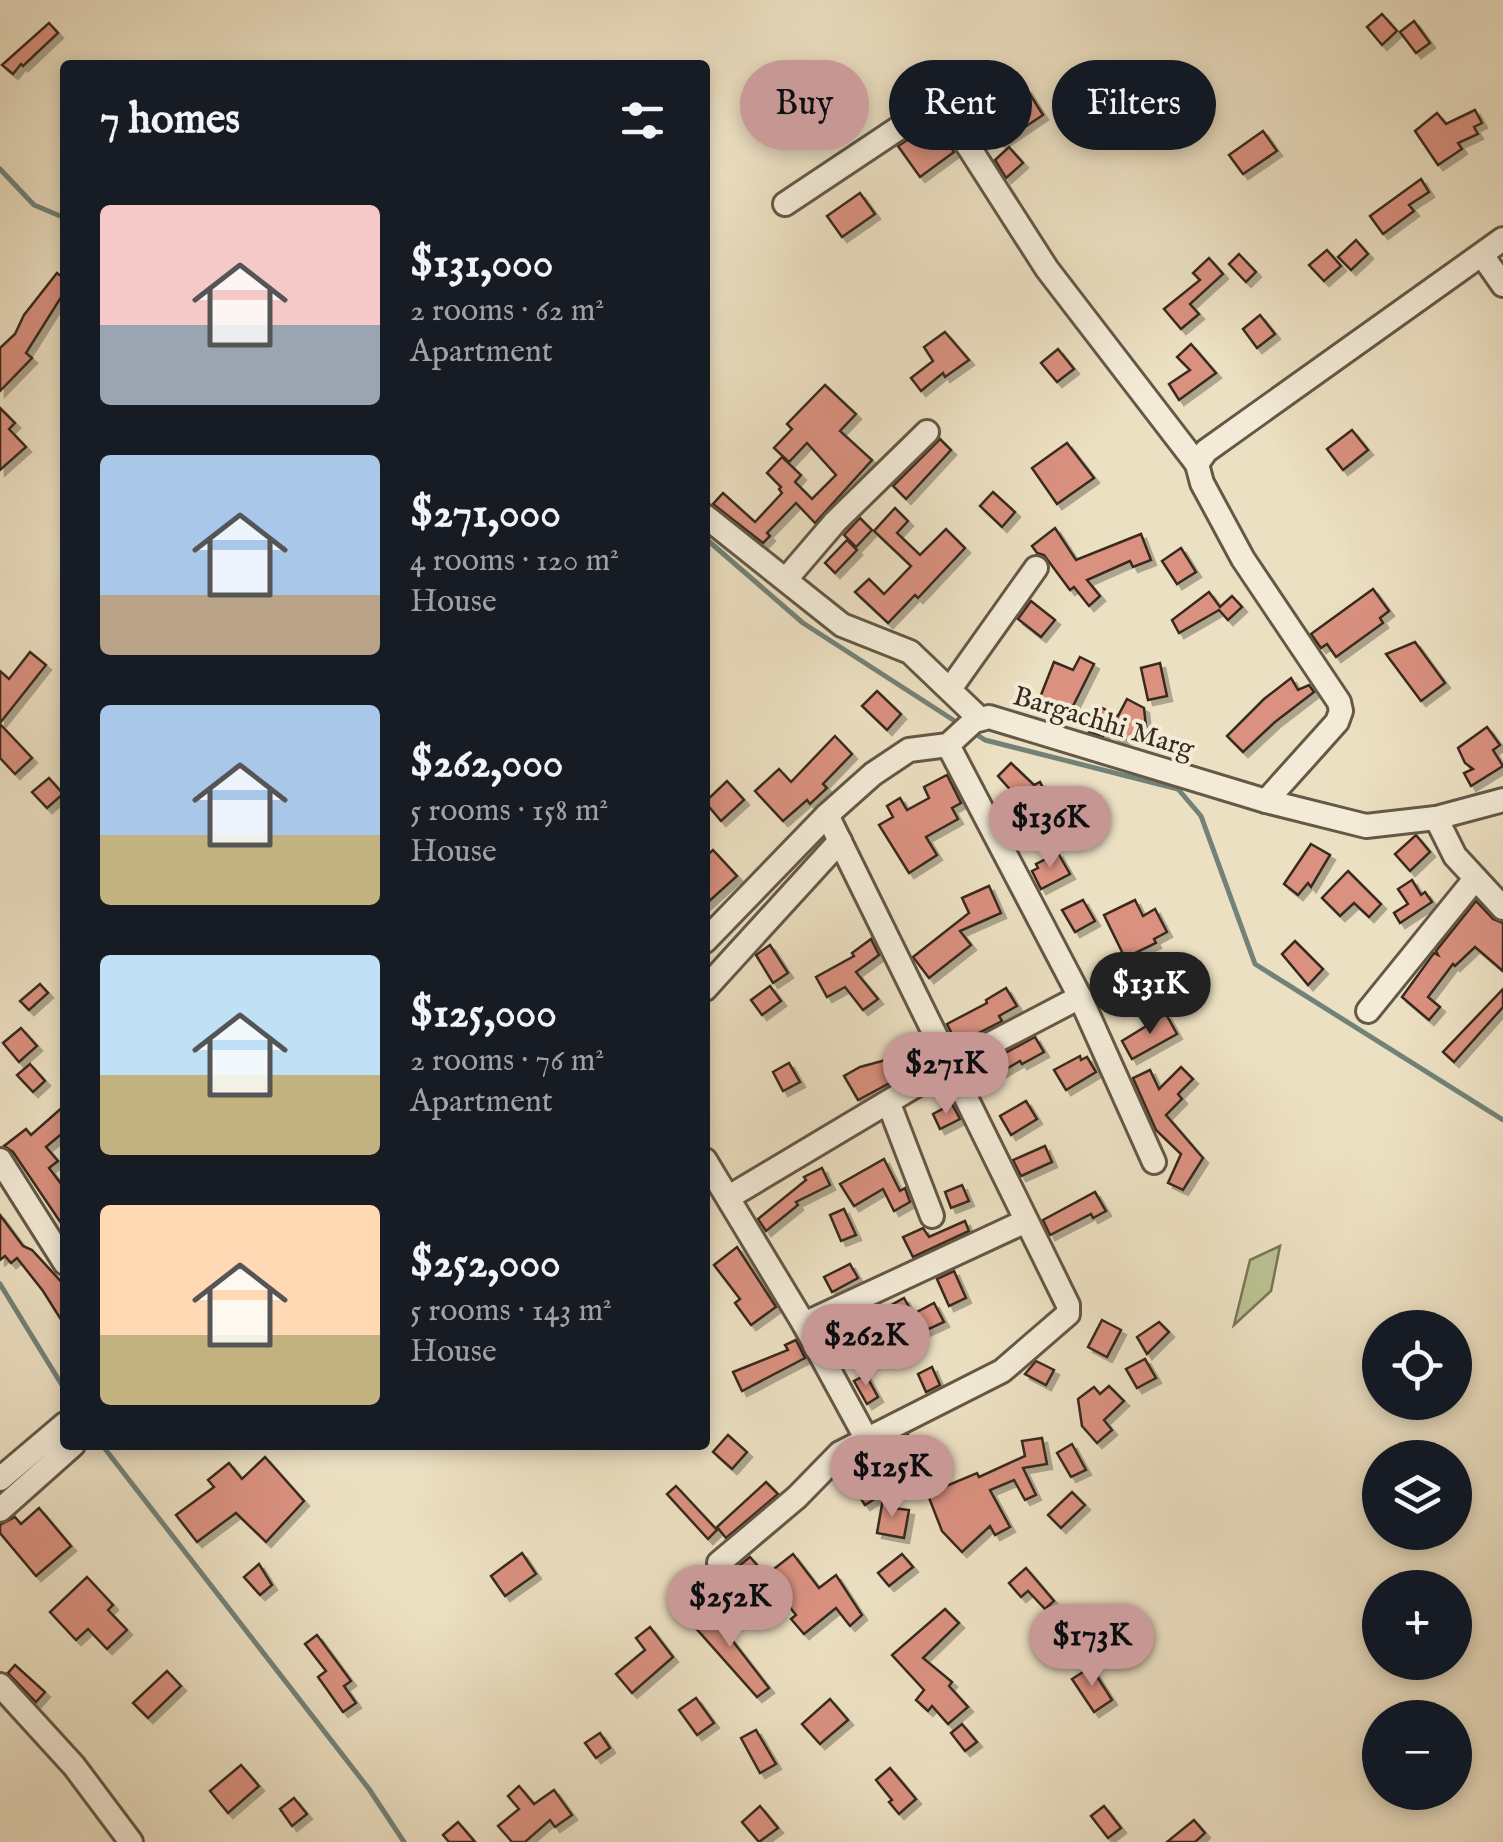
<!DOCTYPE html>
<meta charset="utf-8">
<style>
:root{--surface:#171b24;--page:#242831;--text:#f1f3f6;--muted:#9ea1a6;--accent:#c59692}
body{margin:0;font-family:"IM FELL English",serif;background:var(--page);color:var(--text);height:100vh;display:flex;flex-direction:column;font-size:38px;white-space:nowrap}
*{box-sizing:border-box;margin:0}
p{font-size:32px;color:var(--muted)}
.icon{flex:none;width:55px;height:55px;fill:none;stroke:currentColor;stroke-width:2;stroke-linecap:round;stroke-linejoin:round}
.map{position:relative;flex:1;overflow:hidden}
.sheet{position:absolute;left:60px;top:60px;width:650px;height:1390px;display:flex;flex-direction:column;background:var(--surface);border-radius:10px;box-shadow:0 5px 15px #0003}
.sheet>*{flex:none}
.guide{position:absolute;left:740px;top:60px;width:612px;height:90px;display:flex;gap:20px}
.fabs{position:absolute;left:1362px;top:1310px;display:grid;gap:20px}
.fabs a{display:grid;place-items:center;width:110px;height:110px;border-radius:50%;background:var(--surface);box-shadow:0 5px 15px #0003;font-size:50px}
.price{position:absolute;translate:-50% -85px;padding:0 22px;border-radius:35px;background:var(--accent);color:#111;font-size:32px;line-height:65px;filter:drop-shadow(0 2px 5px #0008)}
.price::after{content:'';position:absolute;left:50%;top:60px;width:30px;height:22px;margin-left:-15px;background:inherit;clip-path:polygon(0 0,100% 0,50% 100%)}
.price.on{background:#222;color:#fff}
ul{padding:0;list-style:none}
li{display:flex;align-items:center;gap:30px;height:250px;padding:0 40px}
li span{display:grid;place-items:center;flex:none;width:280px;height:200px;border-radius:10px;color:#555}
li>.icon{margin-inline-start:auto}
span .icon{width:120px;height:120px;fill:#fffc;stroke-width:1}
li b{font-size:42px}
h2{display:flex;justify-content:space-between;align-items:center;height:120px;padding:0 40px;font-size:42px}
.chip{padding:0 35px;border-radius:45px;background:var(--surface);box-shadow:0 5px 15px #0003;font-size:35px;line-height:90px}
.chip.on{background:var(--accent);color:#111}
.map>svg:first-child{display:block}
</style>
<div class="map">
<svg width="1503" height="1842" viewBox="0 0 1503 1842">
<defs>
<filter id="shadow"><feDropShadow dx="5" dy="5" stdDeviation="0" flood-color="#0004"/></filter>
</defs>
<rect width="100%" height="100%" fill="#ece0c2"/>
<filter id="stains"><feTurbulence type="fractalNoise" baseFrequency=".002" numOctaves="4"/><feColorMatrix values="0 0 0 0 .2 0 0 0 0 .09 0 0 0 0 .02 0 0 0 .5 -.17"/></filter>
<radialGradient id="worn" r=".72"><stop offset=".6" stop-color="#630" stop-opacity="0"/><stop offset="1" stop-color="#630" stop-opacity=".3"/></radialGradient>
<!-- green -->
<path fill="#bac191" stroke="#797658" stroke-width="2.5" d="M1280,1246L1271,1291L1234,1325L1250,1260Z"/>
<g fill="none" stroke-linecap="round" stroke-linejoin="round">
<!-- stream -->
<g stroke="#728278" stroke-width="5">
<path d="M0,169L34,205L65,218"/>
<path d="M705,538L803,623L961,725"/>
<path d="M971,731L985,740L1178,789L1201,816L1255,964L1503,1120"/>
<path d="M0,1284L65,1390"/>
<path d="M102,1445L369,1789L404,1842"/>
</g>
</g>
<!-- building -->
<g fill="#da9180" stroke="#382a1e" stroke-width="2.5" filter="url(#shadow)">
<path d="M1382,14L1397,31L1382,45L1367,27Z"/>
<path d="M1414,21L1430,43L1416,53L1400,32Z"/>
<path d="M49,23L58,33L23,66L21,64L13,74L2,65Z"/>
<path d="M1026,88L1043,115L1001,143L990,128L1012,112L1005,102Z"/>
<path d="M1475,110L1482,123L1474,127L1478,134L1458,143L1462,149L1438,165L1415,131L1437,113L1446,124Z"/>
<path d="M933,124L954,152L920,177L898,146Z"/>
<path d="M1263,131L1277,151L1243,174L1229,155Z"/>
<path d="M1009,147L1023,163L1006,178L995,160Z"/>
<path d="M1421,179L1429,192L1409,205L1414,211L1383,234L1370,216Z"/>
<path d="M860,193L875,214L842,237L827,216Z"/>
<path d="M1356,240L1368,254L1351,270L1338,257Z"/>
<path d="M1327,250L1341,266L1324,281L1309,265Z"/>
<path d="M1239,254L1256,272L1246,282L1229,264Z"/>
<path d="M1209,258L1223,274L1190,304L1199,314L1181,329L1164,309L1200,280L1193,273Z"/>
<path d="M57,273L65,279V291L26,353L32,358L0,391V348L15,334L24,315Z"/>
<path d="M1260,315L1275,334L1257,348L1243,329Z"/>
<path d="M945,332L969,360L945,377L943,373L921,391L911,378L933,361L924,347Z"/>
<path d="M1191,344L1216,373L1179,400L1169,384L1190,370L1177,357Z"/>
<path d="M1058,349L1074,369L1057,382L1041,363Z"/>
<path d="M825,385L856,414L840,431L872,460L815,523L796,503L767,533L770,536L763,543L713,504L723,493L755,522L782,493L779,489L781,487L767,473L782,457L801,475L795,482L812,499L836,475L807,443L789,462L774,448L792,429L787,424Z"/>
<path d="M0,408L15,423L9,429L26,447L0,470Z"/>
<path d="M1352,430L1368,450L1343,470L1327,449Z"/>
<path d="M940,439L951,450L906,499L893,486Z"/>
<path d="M1067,443L1094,478L1057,504L1032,468Z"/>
<path d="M993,492L1015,512L1002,527L980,506Z"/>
<path d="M895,508L908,521L897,533L920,555L946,529L965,548L918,598L915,595L888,623L855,592L869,579L884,594L911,566L874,531Z"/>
<path d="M860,518L872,530L856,547L844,535Z"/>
<path d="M1055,528L1076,560L1141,534L1151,560L1133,567L1130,561L1087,580L1100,596L1089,606L1074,587L1070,590L1044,555L1037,553L1032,546Z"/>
<path d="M847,540L857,550L835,573L825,563Z"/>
<path d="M1181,548L1196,572L1177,584L1162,561Z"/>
<path d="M1373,589L1389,611L1380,618L1383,623L1336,657L1327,644L1321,648L1311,634Z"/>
<path d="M1209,592L1220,607L1232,596L1242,607L1228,620L1219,610L1179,633L1172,620Z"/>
<path d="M1031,601L1055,620L1041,637L1018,619Z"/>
<path d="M1415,642L1445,683L1421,701L1386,654Z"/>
<path d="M30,652L46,665L0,723V671L9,679Z"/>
<path d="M1080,657L1094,664L1070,712L1052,704L1050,710L1037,705L1054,662L1073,670Z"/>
<path d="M1160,663L1167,696L1148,700L1141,668Z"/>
<path d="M1291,678L1298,690L1309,685L1314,692L1275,722L1243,752L1227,736L1264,699Z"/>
<path d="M877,691L901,714L887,730L862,706Z"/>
<path d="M1127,699L1144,708L1147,736L1120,739L1106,731L1103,736L1089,732L1102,708L1118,716Z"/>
<path d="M0,724L32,758L15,774L0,758Z"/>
<path d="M1487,727L1500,745L1493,750L1503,766L1471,786L1464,773L1473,769L1465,763L1458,748Z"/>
<path d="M835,736L852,754L823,784L827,788L810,804L807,800L783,821L755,791L779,769L791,782Z"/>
<path d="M1011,763L1034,785L1040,782L1052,805L1008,827L996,804L1015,795L998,776Z"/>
<path d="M947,775L961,803L952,808L958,819L926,837L937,855L909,873L879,825L893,817L887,806L900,798L907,810L929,798L924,787Z"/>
<path d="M49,778L63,794L47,808L32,792Z"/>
<path d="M727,781L744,800L721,821L705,802Z"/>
<path d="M1416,835L1430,852L1410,871L1395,854Z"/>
<path d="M1311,844L1330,855L1311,887L1308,883L1298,895L1284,884Z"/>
<path d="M713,850L737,876L705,905V857Z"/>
<path d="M1058,853L1070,874L1041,889L1032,871L1038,868L1036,864Z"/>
<path d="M1348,871L1381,904L1369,917L1354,903L1340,916L1322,898Z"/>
<path d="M1412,880L1421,895L1425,892L1432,902L1400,923L1394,913L1408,904L1398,889Z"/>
<path d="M989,886L1001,913L960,931L971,945L929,978L913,957L969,913L962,898Z"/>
<path d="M1083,900L1095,921L1075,932L1062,910Z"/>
<path d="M1135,900L1143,916L1155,909L1167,932L1154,939L1156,943L1125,958L1104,915Z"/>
<path d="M1476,901L1493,919L1503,923V971L1475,947L1455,966L1453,964L1428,997L1440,1007L1429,1020L1402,997L1434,953L1438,955L1436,951Z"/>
<path d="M871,939L879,955L856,972L878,999L863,1010L845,987L827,997L816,977L854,956L852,953Z"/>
<path d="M1295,941L1323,969L1308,985L1282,954Z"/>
<path d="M770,945L788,973L773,983L756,955Z"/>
<path d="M40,984L48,993L29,1010L20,1001Z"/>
<path d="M770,986L781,1001L762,1015L751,1000Z"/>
<path d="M1006,988L1017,1006L999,1016L1002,1021L957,1044L947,1024L987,1003L986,1000Z"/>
<path d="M1503,989V1007L1454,1062L1443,1052Z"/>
<path d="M1166,1014L1177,1034L1132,1059L1122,1041Z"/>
<path d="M21,1028L37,1046L19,1062L3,1043Z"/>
<path d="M1035,1037L1044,1052L1022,1064L1020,1061L977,1086L970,1072Z"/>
<path d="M1080,1056L1081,1060L1087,1057L1096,1072L1066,1090L1054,1070Z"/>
<path d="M893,1058L899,1078L858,1100L844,1076L860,1067Z"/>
<path d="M789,1063L800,1082L783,1091L773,1072Z"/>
<path d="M30,1064L45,1081L33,1092L17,1075Z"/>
<path d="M1181,1067L1193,1079L1178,1094L1182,1099L1166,1115L1203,1158L1183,1190L1168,1183L1181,1154L1156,1130L1133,1078L1150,1070L1159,1089Z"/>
<path d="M1026,1101L1037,1119L1011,1135L1000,1116Z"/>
<path d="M952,1104L960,1119L940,1129L933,1114Z"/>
<path d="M65,1105V1131L46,1147L58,1161L49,1168L65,1189V1229L13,1152L4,1146L26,1129L31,1135Z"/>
<path d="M1045,1146L1052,1162L1021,1176L1013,1160Z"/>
<path d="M884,1159L900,1191L905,1188L910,1202L894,1211L883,1189L854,1206L840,1184Z"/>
<path d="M822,1168L830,1185L796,1202L798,1205L766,1231L758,1219L806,1180L804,1177Z"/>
<path d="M962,1185L969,1201L951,1208L945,1192Z"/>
<path d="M1095,1192L1106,1211L1093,1218L1091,1214L1050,1235L1043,1220Z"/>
<path d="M844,1209L856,1235L841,1241L830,1215Z"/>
<path d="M0,1215L23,1246L32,1250L65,1286V1326L43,1291L17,1258L11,1263L5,1256L0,1260Z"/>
<path d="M965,1221L969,1231L913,1257L903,1237L923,1228L929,1237Z"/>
<path d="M737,1247L776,1307L751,1325L735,1303L740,1299L714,1265Z"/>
<path d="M850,1264L858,1278L832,1292L824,1277Z"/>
<path d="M954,1271L966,1298L949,1306L937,1279Z"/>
<path d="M904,1298L913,1314L934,1303L944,1322L868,1357L857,1334L892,1318L886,1308Z"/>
<path d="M1102,1320L1121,1330L1107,1357L1088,1347Z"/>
<path d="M1159,1322L1169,1332L1147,1354L1137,1337Z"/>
<path d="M796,1340L805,1358L742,1391L733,1372L788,1350L785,1345Z"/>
<path d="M1145,1359L1156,1378L1137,1388L1126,1369Z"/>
<path d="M1036,1361L1054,1370L1046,1385L1025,1374Z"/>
<path d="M932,1367L940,1385L926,1392L918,1374Z"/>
<path d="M866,1375L878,1397L867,1404L854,1381Z"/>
<path d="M1109,1386L1124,1401L1104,1420L1112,1430L1097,1443L1082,1426L1078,1399L1094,1387L1100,1394Z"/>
<path d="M728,1435L747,1452L732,1469L713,1452Z"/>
<path d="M908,1435L944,1487L977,1473L979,1477L1025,1456L1022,1441L1042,1438L1047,1464L1023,1468L1036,1495L1025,1500L1014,1480L990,1490L1010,1527L995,1535L990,1526L962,1552L942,1531L917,1467L913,1489L898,1467L876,1482L884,1493L865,1505L857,1493L864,1489L850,1466Z"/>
<path d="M1072,1444L1086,1470L1071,1477L1057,1453Z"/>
<path d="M265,1457L304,1501L266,1542L236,1513L197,1542L176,1515L214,1487L208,1480L229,1463L242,1479Z"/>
<path d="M766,1482L778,1494L726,1538L717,1527Z"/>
<path d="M676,1486L717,1530L708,1539L667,1494Z"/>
<path d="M1072,1492L1085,1505L1061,1528L1048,1515Z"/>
<path d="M884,1493L893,1508L909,1510L904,1538L877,1533Z"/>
<path d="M39,1508L71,1546L36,1576L0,1533V1525L15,1517L21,1524Z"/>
<path d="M522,1553L536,1574L505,1596L491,1576Z"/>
<path d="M793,1554L819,1588L836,1575L862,1615L850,1626L836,1608L804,1634L791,1619L796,1615L765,1576Z"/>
<path d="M902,1554L913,1567L889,1586L878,1573Z"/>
<path d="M750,1557L765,1574L749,1588L734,1570Z"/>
<path d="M259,1564L272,1585L260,1595L244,1577Z"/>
<path d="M1026,1568L1054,1601L1045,1609L1028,1591L1021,1597L1009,1583Z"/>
<path d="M87,1577L113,1605L108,1610L127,1630L107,1649L88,1629L76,1640L50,1612Z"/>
<path d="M717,1605L729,1619L721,1626L769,1688L757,1697L694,1626Z"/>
<path d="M945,1609L959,1623L923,1658L952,1682L949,1686L968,1707L948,1724L932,1706L928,1711L916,1700L924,1690L892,1655Z"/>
<path d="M650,1627L673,1657L632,1693L616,1674L645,1650L636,1638Z"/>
<path d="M317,1635L351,1681L344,1686L356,1703L343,1712L318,1677L326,1671L305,1644Z"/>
<path d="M15,1665L45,1692L36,1702L8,1673Z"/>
<path d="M1091,1667L1112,1700L1094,1712L1072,1679Z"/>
<path d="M167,1671L181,1686L148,1718L133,1703Z"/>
<path d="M696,1698L714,1723L697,1735L679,1710Z"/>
<path d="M830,1699L848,1720L820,1744L802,1724Z"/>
<path d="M962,1724L977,1742L965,1751L951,1733Z"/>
<path d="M756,1730L776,1764L760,1773L741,1738Z"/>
<path d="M600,1733L610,1748L596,1758L585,1743Z"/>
<path d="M241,1765L259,1786L228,1813L210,1791Z"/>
<path d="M890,1768L916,1799L899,1814L889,1802L892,1800L876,1780Z"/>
<path d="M519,1786L534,1804L554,1790L572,1815L555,1827L550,1820L525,1842H512L498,1826L519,1809L508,1796Z"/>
<path d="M294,1798L307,1814L292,1826L280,1809Z"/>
<path d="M760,1806L778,1828L759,1842L742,1822Z"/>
<path d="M1104,1806L1121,1828L1108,1838L1091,1816Z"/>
<path d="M1194,1820L1205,1833L1195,1842H1167Z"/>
<path d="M458,1822L475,1842H449L443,1835Z"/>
</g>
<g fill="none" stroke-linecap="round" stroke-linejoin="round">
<defs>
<g id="minor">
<path d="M785,204L926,110L937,107L947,113L1047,269L1197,464"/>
<path d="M1482,255L1503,285"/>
<path d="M705,516L842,625L910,652L980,719"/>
<path d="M787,578L835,522L927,432"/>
<path d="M950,689L1036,568"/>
<path d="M948,745L1080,997L1154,1162"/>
<path d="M1266,801L1337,722L1341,711L1339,702L1243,559L1202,483L1197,464L1206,451L1503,239"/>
<path d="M1436,818L1455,856L1503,908"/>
<path d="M705,941L827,815L873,774L909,750L948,745L974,721L989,717L1266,801L1366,826L1436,818L1503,800"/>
<path d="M705,989L840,841"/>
<path d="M1368,1011L1475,879"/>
<path d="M889,1104L932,1216"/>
<path d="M0,1160L65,1263"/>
<path d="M705,1160L804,1324L866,1438"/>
<path d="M729,1197L950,1065L1080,997"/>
<path d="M804,1324L1026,1221"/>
<path d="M0,1479L65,1424"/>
<path d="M0,1510L73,1445"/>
<path d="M719,1563L797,1497L840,1453L1002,1371L1068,1314V1305L827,815"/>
<path d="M0,1685L74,1766L131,1842"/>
</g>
</defs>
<!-- minor casing -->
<use href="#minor" stroke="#655847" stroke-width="28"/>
<!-- minor -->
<use href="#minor" stroke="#f3ebd7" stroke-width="22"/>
</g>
<g text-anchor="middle" stroke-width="8" stroke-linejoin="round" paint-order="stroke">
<!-- street labels -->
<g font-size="28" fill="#382a1e" stroke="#f3ebd7">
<text transform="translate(1104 721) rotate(17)" y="10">Bargachhi Marg</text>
</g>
</g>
<rect width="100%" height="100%" filter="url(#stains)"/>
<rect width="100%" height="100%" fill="url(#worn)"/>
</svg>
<div class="fabs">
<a><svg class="icon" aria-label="locate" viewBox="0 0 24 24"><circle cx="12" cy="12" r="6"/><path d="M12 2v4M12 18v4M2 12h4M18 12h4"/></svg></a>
<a><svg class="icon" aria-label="layers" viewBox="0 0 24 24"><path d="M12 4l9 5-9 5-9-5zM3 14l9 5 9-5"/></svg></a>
<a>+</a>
<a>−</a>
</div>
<b class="price" style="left:1050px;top:871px">$136K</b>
<b class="price on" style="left:1150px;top:1037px">$131K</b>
<b class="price" style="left:946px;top:1117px">$271K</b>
<b class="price" style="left:866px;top:1389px">$262K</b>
<b class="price" style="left:892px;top:1520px">$125K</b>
<b class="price" style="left:730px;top:1650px">$252K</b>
<b class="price" style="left:1092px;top:1689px">$173K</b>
<div class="guide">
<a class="chip on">Buy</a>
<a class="chip">Rent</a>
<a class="chip">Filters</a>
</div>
<section class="sheet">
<h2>7 homes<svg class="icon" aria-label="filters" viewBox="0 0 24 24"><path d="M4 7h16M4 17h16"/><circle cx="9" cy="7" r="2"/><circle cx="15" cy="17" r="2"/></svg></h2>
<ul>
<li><span style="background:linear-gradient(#f6c9c9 60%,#9aa5b1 0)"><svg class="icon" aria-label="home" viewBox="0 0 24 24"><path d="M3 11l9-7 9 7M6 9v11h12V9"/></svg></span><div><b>$131,000</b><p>2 rooms · 62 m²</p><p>Apartment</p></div></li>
<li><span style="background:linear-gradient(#a9c7e8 70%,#b9a48a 0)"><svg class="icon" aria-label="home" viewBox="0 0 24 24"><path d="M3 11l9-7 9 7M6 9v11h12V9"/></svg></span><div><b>$271,000</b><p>4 rooms · 120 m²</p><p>House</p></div></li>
<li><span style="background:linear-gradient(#a9c7e8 65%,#c2b280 0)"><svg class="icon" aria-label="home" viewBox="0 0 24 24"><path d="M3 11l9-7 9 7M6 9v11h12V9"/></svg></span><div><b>$262,000</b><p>5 rooms · 158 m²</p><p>House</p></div></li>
<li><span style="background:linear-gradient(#bfe0f5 60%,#c2b280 0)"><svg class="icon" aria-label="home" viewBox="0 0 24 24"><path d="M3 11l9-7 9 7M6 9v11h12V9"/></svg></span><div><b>$125,000</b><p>2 rooms · 76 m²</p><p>Apartment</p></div></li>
<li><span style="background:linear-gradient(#ffd9b3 65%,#c2b280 0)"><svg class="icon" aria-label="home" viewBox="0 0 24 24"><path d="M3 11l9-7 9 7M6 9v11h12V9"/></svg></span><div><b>$252,000</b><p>5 rooms · 143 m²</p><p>House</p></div></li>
</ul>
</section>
</div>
